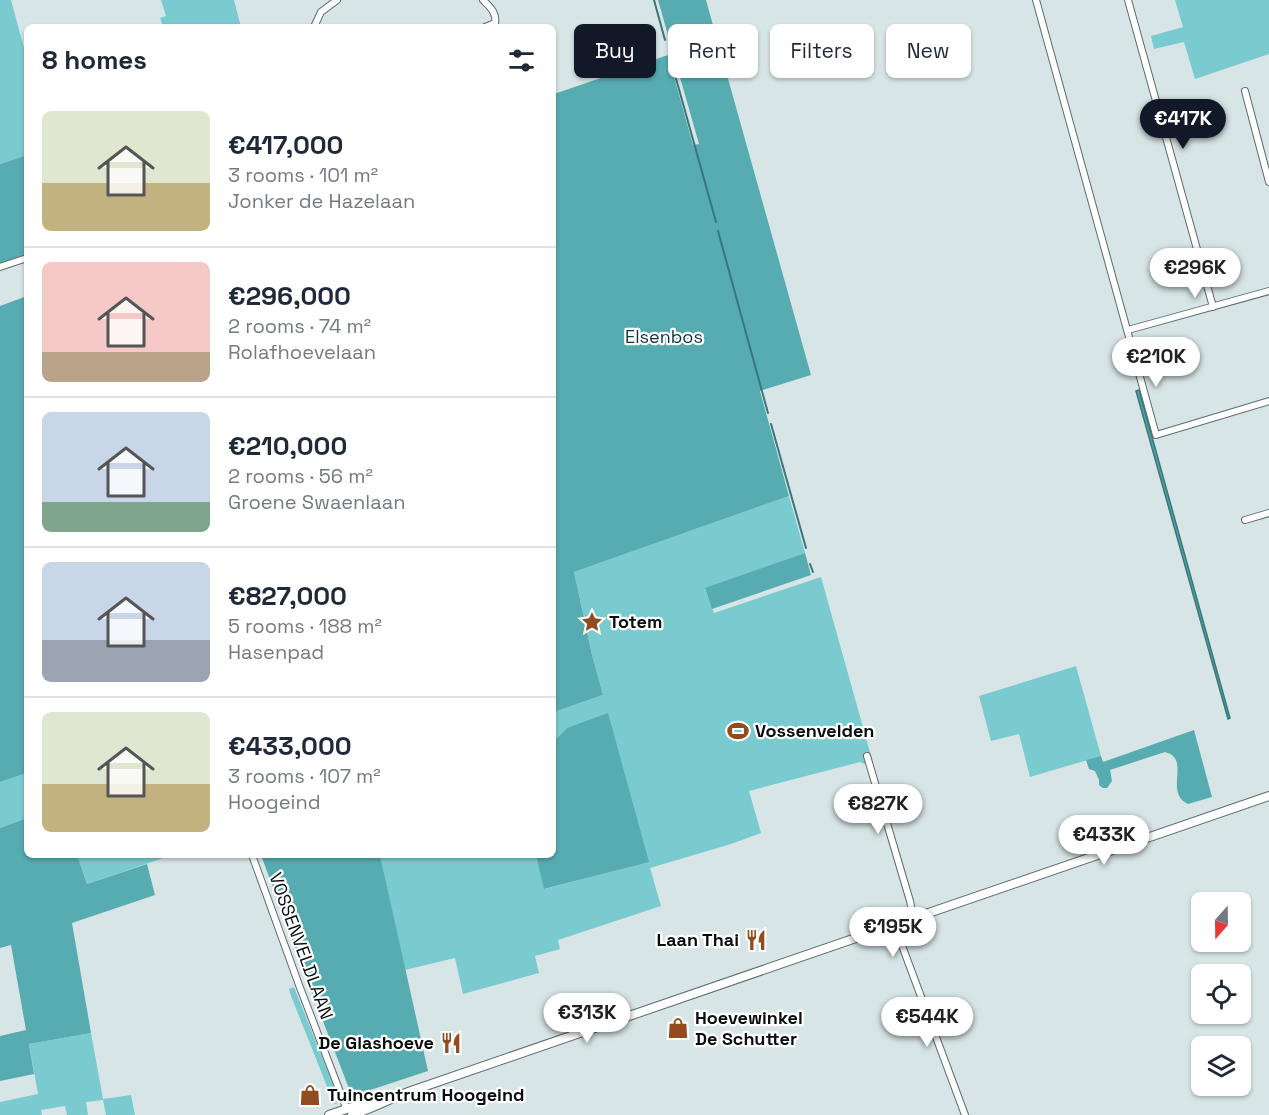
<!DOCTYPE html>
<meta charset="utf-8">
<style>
:root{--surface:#fff;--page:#f2f2f3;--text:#1f2937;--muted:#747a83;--line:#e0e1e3;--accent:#111827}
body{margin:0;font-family:"Space Grotesk",sans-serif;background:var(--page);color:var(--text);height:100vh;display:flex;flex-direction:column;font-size:22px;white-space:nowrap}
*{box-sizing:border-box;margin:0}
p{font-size:20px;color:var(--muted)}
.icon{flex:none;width:33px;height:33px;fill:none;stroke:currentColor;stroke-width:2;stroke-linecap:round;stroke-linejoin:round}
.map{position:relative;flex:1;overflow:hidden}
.drawer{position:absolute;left:24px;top:24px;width:532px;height:834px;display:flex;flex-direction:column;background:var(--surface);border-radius:9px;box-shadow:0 2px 4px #0004}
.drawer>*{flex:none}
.banner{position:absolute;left:574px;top:24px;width:570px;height:54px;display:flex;gap:12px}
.needle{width:39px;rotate:200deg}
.buttons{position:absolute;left:1191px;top:892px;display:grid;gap:12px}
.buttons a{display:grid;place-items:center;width:60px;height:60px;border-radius:9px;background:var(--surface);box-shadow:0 2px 4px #0004;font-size:30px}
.price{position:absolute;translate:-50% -51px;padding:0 14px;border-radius:21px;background:#fff;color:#222;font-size:20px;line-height:39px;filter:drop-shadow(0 2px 3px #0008)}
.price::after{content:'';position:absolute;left:50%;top:36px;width:18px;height:14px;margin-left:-9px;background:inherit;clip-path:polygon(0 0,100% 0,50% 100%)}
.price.selected{background:var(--accent);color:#fff}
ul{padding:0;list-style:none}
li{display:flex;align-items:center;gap:18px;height:150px;padding:0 18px}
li+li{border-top:2px solid var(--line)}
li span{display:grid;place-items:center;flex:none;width:168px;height:120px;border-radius:9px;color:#555}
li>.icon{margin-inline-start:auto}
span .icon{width:72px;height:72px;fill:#fffc;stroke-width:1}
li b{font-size:26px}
h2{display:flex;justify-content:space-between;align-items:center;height:72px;padding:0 18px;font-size:26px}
.chip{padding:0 21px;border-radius:9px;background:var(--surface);box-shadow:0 2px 4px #0004;font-size:21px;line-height:54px}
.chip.selected{background:var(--accent);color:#fff}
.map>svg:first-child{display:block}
</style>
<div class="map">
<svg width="1269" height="1115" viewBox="0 0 1269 1115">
<rect width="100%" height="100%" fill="#d8e5e6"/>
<!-- green -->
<g fill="#79cbd0">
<path d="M0,0H11L27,59V167L24,156L0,164Z"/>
<path d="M161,0H234L241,27H163L160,18L166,16Z"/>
<path d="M1175,0H1269V54L1195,79L1184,42L1154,49L1151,36L1183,27Z"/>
<path d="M789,496L805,553L705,589L714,613L821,577L873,763L867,765L860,762L749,791L761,833L731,844L650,868L661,906L558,940L560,949L535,956L539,973L463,994L455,958L405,970L380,855H536L545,889L648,862L567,728L554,741V712L603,695L592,655L574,572Z"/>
<path d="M1076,666L1101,756L1030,777L1019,734L991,741L979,696Z"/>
<path d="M27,773V818L0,828V782Z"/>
<path d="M77,855H172L87,884Z"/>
<path d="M294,987L340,1102L334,1104L291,996L289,989Z"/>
<path d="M91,1033L103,1099L131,1095L135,1115H106L103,1100L86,1102L88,1115H67L65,1106L41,1110L42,1115H0V1102L38,1094L29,1044Z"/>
</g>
<!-- forest -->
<g fill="#56acb1">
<path d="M658,0H706L811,375L760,391L789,496L574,572L592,655L603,695L554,712V94L668,55L693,145L699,144Z"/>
<path d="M24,156L27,167V254L0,264V164Z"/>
<path d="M27,296V773L0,782V306Z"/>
<path d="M805,553L811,575L712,609L705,588Z"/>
<path d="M608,713L649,862L544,889L536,855H554V741L567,728Z"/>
<path d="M1194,730L1212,797L1188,804C1163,792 1192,759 1165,752L1110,770L1112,781L1107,788H1103L1099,785V780L1095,771L1089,769L1086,760L1101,756L1103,762Z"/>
<path d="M27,818V855H77L87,884L147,864L155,895L72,923L91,1033L29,1044L34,1074L0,1081V1036L26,1030L11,945L0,948V828Z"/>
<path d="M261,855H380L428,1071L352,1096L307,980Z"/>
</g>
<!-- water -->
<path fill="#4da3a9" stroke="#39767a" stroke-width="1.5" d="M1139,390L1230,718L1228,719L1136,391Z"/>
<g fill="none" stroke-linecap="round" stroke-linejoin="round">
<!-- stream -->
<g stroke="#39767a" stroke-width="2">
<path d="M654,0L665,40"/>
<path d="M670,57L716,222"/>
<path d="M718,231L768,413"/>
<path d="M771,424L806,548"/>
<path d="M810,564L813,572"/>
</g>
<defs>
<g id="minor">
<path d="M483,0C490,7 497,13 495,23L485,27"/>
<path d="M1036,0L1156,435L1269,401"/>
<path d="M1128,0L1213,307"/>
<path d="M314,27L321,12L337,0"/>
<path d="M1245,91L1269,182"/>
<path d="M0,267L27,258"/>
<path d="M1128,330L1269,291"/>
<path d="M1245,520L1269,513"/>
<path d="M867,756L910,901L913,917"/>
<path d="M252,855L299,985L347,1110"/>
<path d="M894,924L965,1115"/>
</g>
<g id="secondary">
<path d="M329,1115L367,1102L383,1099"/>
<path d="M352,1115C373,1108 391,1098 411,1091L1269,796"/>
</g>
</defs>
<!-- minor casing -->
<use href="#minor" stroke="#5e6a6b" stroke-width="8"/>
<!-- secondary casing -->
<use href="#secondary" stroke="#5e6a6b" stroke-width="10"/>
<!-- minor -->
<use href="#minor" stroke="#fff" stroke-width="6"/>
<!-- secondary -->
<use href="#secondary" stroke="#fff" stroke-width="8"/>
</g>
<!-- icons -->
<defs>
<symbol id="sight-bare" viewBox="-9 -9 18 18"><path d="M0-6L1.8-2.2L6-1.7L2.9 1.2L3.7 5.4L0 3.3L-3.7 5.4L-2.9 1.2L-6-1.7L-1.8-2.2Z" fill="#914d1f" stroke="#fff" stroke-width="2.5" paint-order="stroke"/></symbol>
<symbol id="stadium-bare" viewBox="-9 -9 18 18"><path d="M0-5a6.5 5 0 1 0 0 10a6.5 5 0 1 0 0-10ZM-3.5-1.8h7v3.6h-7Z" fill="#914d1f" stroke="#fff" stroke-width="2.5" paint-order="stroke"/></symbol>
<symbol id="restaurant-bare" viewBox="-9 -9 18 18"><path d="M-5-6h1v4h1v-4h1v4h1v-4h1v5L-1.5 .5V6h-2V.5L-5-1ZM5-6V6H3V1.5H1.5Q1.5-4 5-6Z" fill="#914d1f" stroke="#fff" stroke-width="2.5" paint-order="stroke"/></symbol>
<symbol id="shop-bare" viewBox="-9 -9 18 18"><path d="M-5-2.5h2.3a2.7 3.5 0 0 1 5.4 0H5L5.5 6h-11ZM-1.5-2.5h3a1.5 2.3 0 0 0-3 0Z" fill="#914d1f" stroke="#fff" stroke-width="2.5" paint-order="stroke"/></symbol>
</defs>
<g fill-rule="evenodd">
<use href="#sight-bare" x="577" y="607" width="30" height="30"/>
<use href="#stadium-bare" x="723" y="716" width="30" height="30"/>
<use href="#restaurant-bare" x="741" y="925" width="30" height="30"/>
<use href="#shop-bare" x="663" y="1013" width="30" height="30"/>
<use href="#restaurant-bare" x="436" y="1028" width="30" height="30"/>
<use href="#shop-bare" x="295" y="1080" width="30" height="30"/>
</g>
<g text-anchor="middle" stroke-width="4.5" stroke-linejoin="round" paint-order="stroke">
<!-- park labels -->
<g font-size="18" fill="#0c3639" stroke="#fff">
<text x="664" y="343">Elsenbos</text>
</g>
<!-- poi labels -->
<g font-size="18" font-weight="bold" fill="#090d0d" stroke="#fff" text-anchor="start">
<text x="609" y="628">Totem</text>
<text x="755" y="737">Vossenvelden</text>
<text x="739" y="946" text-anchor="end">Laan Thai</text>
<text x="695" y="1024">Hoevewinkel<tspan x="695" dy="21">De Schutter</tspan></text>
<text x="434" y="1049" text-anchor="end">De Glashoeve</text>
<text x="327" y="1101">Tuincentrum Hoogeind</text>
</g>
<!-- street labels -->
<g font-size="18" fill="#090d0d" stroke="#fff">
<text transform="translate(301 946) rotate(70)" y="6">VOSSENVELDLAAN</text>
</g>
</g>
</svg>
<div class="buttons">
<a><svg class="needle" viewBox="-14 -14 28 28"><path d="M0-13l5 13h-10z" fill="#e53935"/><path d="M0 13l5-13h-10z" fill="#747a83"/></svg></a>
<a><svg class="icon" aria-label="locate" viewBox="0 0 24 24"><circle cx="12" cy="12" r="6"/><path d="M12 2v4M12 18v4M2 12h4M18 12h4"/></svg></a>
<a><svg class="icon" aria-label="layers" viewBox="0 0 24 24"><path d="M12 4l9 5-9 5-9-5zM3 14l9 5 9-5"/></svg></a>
</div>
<b class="price selected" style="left:1183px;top:150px">€417K</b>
<b class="price" style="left:1195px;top:299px">€296K</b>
<b class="price" style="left:1156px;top:388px">€210K</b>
<b class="price" style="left:878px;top:835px">€827K</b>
<b class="price" style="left:1104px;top:866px">€433K</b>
<b class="price" style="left:893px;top:958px">€195K</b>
<b class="price" style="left:587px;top:1044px">€313K</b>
<b class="price" style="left:927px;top:1048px">€544K</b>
<div class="banner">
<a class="chip selected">Buy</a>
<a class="chip">Rent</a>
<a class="chip">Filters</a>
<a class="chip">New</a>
</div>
<section class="drawer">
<h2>8 homes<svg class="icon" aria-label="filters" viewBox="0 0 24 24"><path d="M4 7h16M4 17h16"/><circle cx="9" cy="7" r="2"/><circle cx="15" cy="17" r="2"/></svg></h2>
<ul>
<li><span style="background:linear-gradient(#dfe7d0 60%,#c2b280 0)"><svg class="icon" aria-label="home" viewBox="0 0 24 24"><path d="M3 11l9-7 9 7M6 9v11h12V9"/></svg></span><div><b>€417,000</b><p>3 rooms · 101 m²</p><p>Jonker de Hazelaan</p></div></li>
<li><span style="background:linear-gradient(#f6c9c9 75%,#b9a48a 0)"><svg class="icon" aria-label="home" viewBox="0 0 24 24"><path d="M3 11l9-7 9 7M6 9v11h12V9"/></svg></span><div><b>€296,000</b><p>2 rooms · 74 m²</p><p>Rolafhoevelaan</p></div></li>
<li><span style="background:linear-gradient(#c9d6e8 75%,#7fa58c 0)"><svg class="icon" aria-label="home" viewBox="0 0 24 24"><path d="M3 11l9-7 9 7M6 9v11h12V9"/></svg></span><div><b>€210,000</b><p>2 rooms · 56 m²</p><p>Groene Swaenlaan</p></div></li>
<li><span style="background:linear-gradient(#c9d6e8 65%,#9aa5b1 0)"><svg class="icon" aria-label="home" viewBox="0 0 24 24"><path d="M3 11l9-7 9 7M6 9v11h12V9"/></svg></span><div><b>€827,000</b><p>5 rooms · 188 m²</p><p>Hasenpad</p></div></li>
<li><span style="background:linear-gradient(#dfe7d0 60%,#c2b280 0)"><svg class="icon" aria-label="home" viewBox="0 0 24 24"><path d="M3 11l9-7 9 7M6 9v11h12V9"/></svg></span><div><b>€433,000</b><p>3 rooms · 107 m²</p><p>Hoogeind</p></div></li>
</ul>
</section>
</div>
